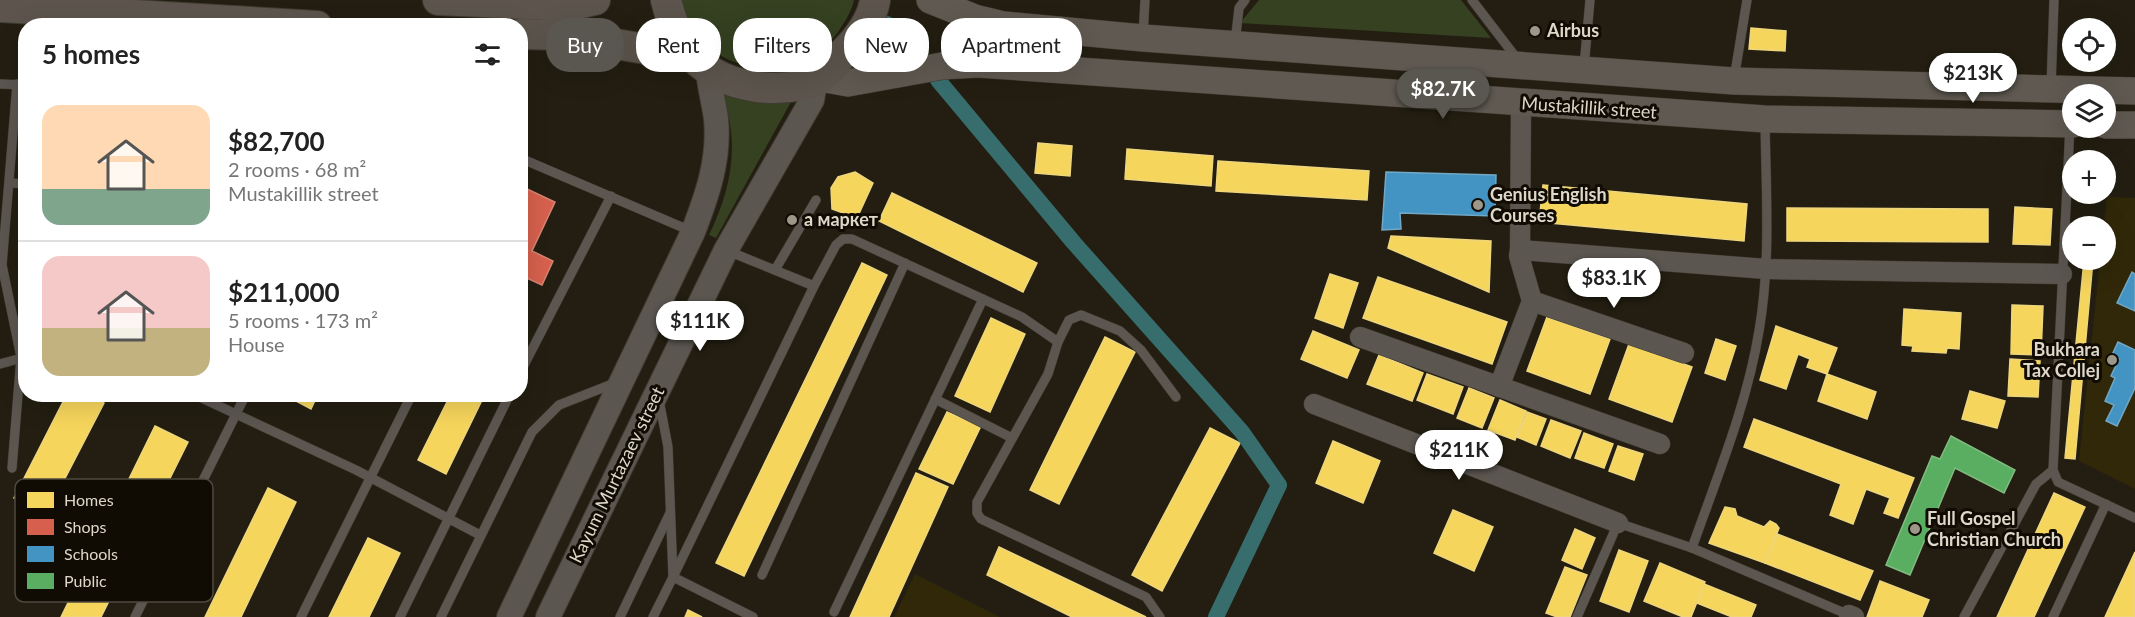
<!DOCTYPE html>
<meta charset="utf-8">
<style>
:root{--surface:#fff;--page:#f6f6f6;--text:#222;--muted:#767676;--line:#e0e0e0;--accent:#595750}
body{margin:0;font-family:Lato,sans-serif;background:var(--page);color:var(--text);height:100vh;display:flex;flex-direction:column;font-size:22px;white-space:nowrap}
*{box-sizing:border-box;margin:0}
p{font-size:20px;color:var(--muted)}
.icon{flex:none;width:33px;height:33px;fill:none;stroke:currentColor;stroke-width:2;stroke-linecap:round;stroke-linejoin:round}
.map{position:relative;flex:1;overflow:hidden}
.side{position:absolute;left:18px;top:18px;width:510px;height:384px;display:flex;flex-direction:column;background:var(--surface);border-radius:24px;box-shadow:0 6px 24px #0002}
.side>*{flex:none}
.banner{position:absolute;left:546px;top:18px;width:570px;height:54px;display:flex;gap:12px}
.tools{position:absolute;left:2062px;top:18px;display:grid;gap:12px}
.tools a{display:grid;place-items:center;width:54px;height:54px;border-radius:50%;background:var(--surface);box-shadow:0 6px 24px #0002;font-size:30px}
.price{position:absolute;translate:-50% -51px;padding:0 14px;border-radius:21px;background:#fff;color:#222;font-size:20px;line-height:39px;filter:drop-shadow(0 2px 3px #0008)}
.price::after{content:'';position:absolute;left:50%;top:36px;width:18px;height:14px;margin-left:-9px;background:inherit;clip-path:polygon(0 0,100% 0,50% 100%)}
.price.active{background:var(--accent);color:#fff}
ul{padding:0;list-style:none}
li{display:flex;align-items:center;gap:18px;height:150px;padding:0 24px}
li+li{border-top:2px solid var(--line)}
li span{display:grid;place-items:center;flex:none;width:168px;height:120px;border-radius:18px;color:#555}
li>.icon{margin-inline-start:auto}
span .icon{width:72px;height:72px;fill:#fffc;stroke-width:1}
li b{font-size:26px}
h2{display:flex;justify-content:space-between;align-items:center;height:72px;padding:0 24px;font-size:26px}
.pill{padding:0 21px;border-radius:24px;background:var(--surface);box-shadow:0 6px 24px #0002;font-size:21px;line-height:54px}
.pill.active{background:var(--accent);color:#fff}
.map>svg:first-child{display:block}
</style>
<div class="map">
<svg width="2135" height="617" viewBox="0 0 2135 617">
<rect width="100%" height="100%" fill="#231e11"/>
<!-- built -->
<g fill="#312809">
<path d="M2107,197L2135,198V489L2079,461L2100,260H2106V226H2104Z"/>
<path d="M915,574L1000,617H894Z"/>
</g>
<!-- green -->
<g fill="#354121">
<path d="M678,0H854C852,10 846,20 840,29C809,77 740,80 700,40C689,30 684,13 678,0Z"/>
<path d="M1259,0H1461L1491,38L1240,23Z"/>
<path d="M721,89L792,100L716,238L709,235C733,185 740,142 721,89Z"/>
</g>
<!-- homes -->
<g fill="#f6d55c" stroke="#eed67d" stroke-width="1.5">
<path d="M1751,28L1786,31L1785,51L1749,49Z"/>
<path d="M1038,143L1072,146L1070,176L1035,173Z"/>
<path d="M1127,149L1213,156L1211,186L1125,179Z"/>
<path d="M1218,161L1369,171L1367,200L1216,191Z"/>
<path d="M855,172L873,183L857,218L832,209L831,188L838,177Z"/>
<path d="M1543,185L1747,204L1744,241L1539,222Z"/>
<path d="M892,193L1037,263L1023,292L879,221Z"/>
<path d="M2015,207L2052,209L2050,245L2013,244Z"/>
<path d="M1787,208L1988,209V242L1787,241Z"/>
<path d="M1391,236L1491,241L1489,292L1388,248Z"/>
<path d="M2084,260H2093L2075,459L2065,458Z"/>
<path d="M862,263L887,275L744,576L716,563Z"/>
<path d="M1330,274L1358,283L1343,328L1315,318Z"/>
<path d="M1378,277L1507,322L1492,364L1363,318Z"/>
<path d="M2012,305L2043,306L2041,355L2011,354Z"/>
<path d="M1904,309L1961,313L1959,349L1947,348L1946,353L1912,351L1913,346L1902,345Z"/>
<path d="M1547,317L1610,339L1590,394L1527,371Z"/>
<path d="M991,318L1025,334L990,412L955,396Z"/>
<path d="M1776,326L1837,348L1827,374L1807,367L1810,359L1798,354L1786,389L1760,380Z"/>
<path d="M1313,331L1359,350L1347,378L1301,359Z"/>
<path d="M1105,337L1135,352L1059,504L1030,490Z"/>
<path d="M1716,339L1736,346L1725,380L1705,373Z"/>
<path d="M1629,344L1692,367L1672,422L1609,399Z"/>
<path d="M1379,355L1423,373L1412,401L1367,384Z"/>
<path d="M2010,359L2040,361L2038,397L2008,396Z"/>
<path d="M1427,374L1463,387L1453,414L1417,400Z"/>
<path d="M1827,374L1876,392L1867,419L1818,401Z"/>
<path d="M1469,388L1494,398L1482,428L1457,418Z"/>
<path d="M1970,391L2005,401L1997,428L1962,419Z"/>
<path d="M67,394H88L104,403L46,515L14,498Z"/>
<path d="M283,394H318L311,409Z"/>
<path d="M451,394H485L446,474L418,460Z"/>
<path d="M1500,400L1526,411L1515,440L1488,430Z"/>
<path d="M947,412L981,426L953,484L919,469Z"/>
<path d="M1527,412L1546,419L1536,445L1517,437Z"/>
<path d="M1754,419L1914,478L1898,518L1884,513L1890,498L1866,489L1853,524L1830,515L1841,484L1744,447Z"/>
<path d="M1551,420L1581,431L1570,458L1541,446Z"/>
<path d="M155,426L188,442L101,617H61Z"/>
<path d="M1210,428L1240,443L1162,591L1132,575Z"/>
<path d="M1584,433L1613,444L1604,468L1575,458Z"/>
<path d="M1333,441L1380,461L1363,503L1316,483Z"/>
<path d="M1618,446L1643,454L1634,480L1609,471Z"/>
<path d="M916,473L948,487L889,617H850Z"/>
<path d="M268,488L296,502L241,617H205Z"/>
<path d="M2054,493L2085,507L2034,617H1997Z"/>
<path d="M1725,507L1735,509L1737,516L1764,527L1770,521L1776,524L1779,528L1765,563L1709,543Z"/>
<path d="M1453,510L1493,527L1474,571L1434,553Z"/>
<path d="M1575,529L1595,538L1582,569L1562,560Z"/>
<path d="M1777,534L1873,571L1860,600L1765,563Z"/>
<path d="M368,538L400,553L369,617H329Z"/>
<path d="M999,547L1146,617H1072L987,575Z"/>
<path d="M1619,550L1648,561L1629,612L1600,601Z"/>
<path d="M2135,552V617H2105Z"/>
<path d="M1660,563L1705,582L1691,617H1683L1644,601Z"/>
<path d="M1565,567L1587,575L1570,617H1557L1546,613Z"/>
<path d="M1880,581L1929,600L1922,617H1867Z"/>
<path d="M1704,584L1756,605L1751,617H1732L1697,603Z"/>
<path d="M688,610L702,617H685Z"/>
</g>
<!-- shops -->
<path fill="#d6604d" stroke="#d88472" stroke-width="1.5" d="M525,188L555,202L532,251L553,261L542,285L520,275V198Z"/>
<!-- schools -->
<g fill="#4393c3" stroke="#71a8c5" stroke-width="1.5">
<path d="M1386,172L1496,175L1495,216L1400,213L1401,229L1382,230Z"/>
<path d="M2132,272L2135,274V311L2117,303Z"/>
<path d="M2118,342L2135,350V388L2117,426L2106,421L2114,405L2105,401L2115,378L2111,376L2119,359L2112,355Z"/>
</g>
<!-- public -->
<path fill="#5aae61" stroke="#81bb80" stroke-width="1.5" d="M1951,436L2015,470L2004,493L1955,468L1910,575L1886,565L1932,456L1940,459Z"/>
<g fill="none" stroke-linecap="round" stroke-linejoin="round">
<!-- canal -->
<g stroke="#376d6d" stroke-width="16">
<path d="M887,24L909,53"/>
<path d="M938,80L1074,243L1242,432L1279,485L1216,617"/>
</g>
<defs>
<g id="service">
<path d="M1472,0L1518,60"/>
<path d="M1143,36L1145,0"/>
<path d="M1235,43L1239,8L1245,0"/>
<path d="M1584,67L1590,0"/>
<path d="M1734,79L1747,0"/>
<path d="M0,84L26,85"/>
<path d="M2051,88L2054,0"/>
<path d="M1765,121C1766,191 1771,262 1759,331C1747,405 1717,477 1692,548L1849,615"/>
<path d="M2070,126L2053,470L2058,482L2135,518"/>
<path d="M520,158L691,231"/>
<path d="M10,183L26,184"/>
<path d="M728,251L814,286L673,577L753,617"/>
<path d="M775,270L816,200"/>
<path d="M814,286L836,245L843,239H852L1022,317L1058,342L1048,374L977,502V513L981,519L1146,597L1160,617"/>
<path d="M1058,342L1069,320L1081,315L1120,331L1141,350L1176,397"/>
<path d="M0,364L26,357"/>
<path d="M520,373L611,196"/>
<path d="M193,394L356,470L480,535"/>
<path d="M935,399L1012,438"/>
<path d="M12,468L21,357L2,265L17,84"/>
<path d="M762,575L905,263"/>
<path d="M834,612L983,299"/>
<path d="M135,617L246,394"/>
<path d="M301,617L412,394"/>
<path d="M400,617L510,394"/>
<path d="M441,617L532,432L559,405L615,383"/>
<path d="M620,617L670,513"/>
<path d="M653,617L673,577L668,447L659,400"/>
<path d="M1577,617L1618,523L1692,548"/>
<path d="M1964,617L2036,484L2053,470"/>
<path d="M2053,617L2106,504"/>
</g>
<g id="minor">
<path d="M1521,103L1520,250L1766,269L2062,274"/>
<path d="M1532,301L1684,353"/>
<path d="M1360,337L1660,444"/>
<path d="M1499,387L1532,301L1519,256L1520,250"/>
<path d="M1314,404L1618,523"/>
<path d="M1849,615L1854,617"/>
</g>
<g id="tertiary">
<path d="M509,617L693,232C707,196 720,159 716,119C714,102 709,87 708,69"/>
<path d="M548,617L726,250L812,100L816,78"/>
</g>
<g id="secondary">
<path d="M930,0L975,18L1004,25L1143,38L1734,81L2135,91"/>
<path d="M820,78L848,83L942,66L978,64L1765,119L2073,124"/>
<path d="M2106,125H2135"/>
</g>
<g id="primary">
<path d="M438,0L569,6L595,0"/>
<path d="M666,0C671,20 679,43 694,58C724,88 781,97 820,78C829,73 838,59 845,51C859,37 872,20 875,0"/>
<path d="M0,7L317,26"/>
<path d="M520,34L562,35L693,57"/>
</g>
</defs>
<!-- service casing -->
<use href="#service" stroke="#3f3b30" stroke-width="10"/>
<!-- minor casing -->
<use href="#minor" stroke="#3f3b30" stroke-width="21"/>
<!-- tertiary casing -->
<use href="#tertiary" stroke="#3f3b30" stroke-width="26"/>
<!-- secondary casing -->
<use href="#secondary" stroke="#3f3b30" stroke-width="28"/>
<!-- primary casing -->
<use href="#primary" stroke="#3f3b30" stroke-width="32"/>
<!-- service -->
<use href="#service" stroke="#5c5651" stroke-width="9"/>
<!-- minor -->
<use href="#minor" stroke="#5c5651" stroke-width="20"/>
<!-- tertiary -->
<use href="#tertiary" stroke="#5c5651" stroke-width="24"/>
<!-- secondary -->
<use href="#secondary" stroke="#5f5951" stroke-width="27"/>
<!-- primary -->
<use href="#primary" stroke="#5d554d" stroke-width="30"/>
</g>
<!-- markers -->
<g fill="#9c9789" stroke="#100c04" stroke-width="2">
<circle cx="1535" cy="31" r="6"/>
<circle cx="1478" cy="205" r="6"/>
<circle cx="792" cy="220" r="6"/>
<circle cx="2112" cy="360" r="6"/>
<circle cx="1915" cy="529" r="6"/>
</g>
<g text-anchor="middle" stroke-width="6" stroke-linejoin="round" paint-order="stroke">
<!-- poi labels -->
<g font-size="18" font-weight="bold" fill="#ddd8c9" stroke="#100c04" text-anchor="start">
<text x="1547" y="37">Airbus</text>
<text x="1490" y="201">Genius English<tspan x="1490" dy="21">Courses</tspan></text>
<text x="804" y="226">а маркет</text>
<text x="2100" y="356" text-anchor="end">Bukhara<tspan x="2100" dy="21">Tax Collej</tspan></text>
<text x="1927" y="525">Full Gospel<tspan x="1927" dy="21">Christian Church</tspan></text>
</g>
<!-- street labels -->
<g font-size="18" fill="#ddd8c9" stroke="#100c04">
<text transform="translate(1589 108) rotate(4)" y="6">Mustakillik street</text>
<text transform="translate(617 475) rotate(-64)" y="6">Kayum Murtazaev street</text>
</g>
</g>
<!-- legend -->
<rect x="15" y="479" width="198" height="123" rx="9" fill="#100c04" stroke="#4e493f" stroke-width="1.5"/>
<rect x="27" y="492" width="27" height="16" fill="#f6d55c"/>
<rect x="27" y="519" width="27" height="16" fill="#d6604d"/>
<rect x="27" y="546" width="27" height="16" fill="#4393c3"/>
<rect x="27" y="573" width="27" height="16" fill="#5aae61"/>
<g font-size="16" fill="#ddd8c9">
<text x="64" y="506">Homes</text>
<text x="64" y="533">Shops</text>
<text x="64" y="560">Schools</text>
<text x="64" y="587">Public</text>
</g>
</svg>
<div class="tools">
<a><svg class="icon" aria-label="locate" viewBox="0 0 24 24"><circle cx="12" cy="12" r="6"/><path d="M12 2v4M12 18v4M2 12h4M18 12h4"/></svg></a>
<a><svg class="icon" aria-label="layers" viewBox="0 0 24 24"><path d="M12 4l9 5-9 5-9-5zM3 14l9 5 9-5"/></svg></a>
<a>+</a>
<a>−</a>
</div>
<b class="price" style="left:1973px;top:104px">$213K</b>
<b class="price active" style="left:1443px;top:120px">$82.7K</b>
<b class="price" style="left:1614px;top:309px">$83.1K</b>
<b class="price" style="left:700px;top:352px">$111K</b>
<b class="price" style="left:1459px;top:481px">$211K</b>
<div class="banner">
<a class="pill active">Buy</a>
<a class="pill">Rent</a>
<a class="pill">Filters</a>
<a class="pill">New</a>
<a class="pill">Apartment</a>
</div>
<section class="side">
<h2>5 homes<svg class="icon" aria-label="filters" viewBox="0 0 24 24"><path d="M4 7h16M4 17h16"/><circle cx="9" cy="7" r="2"/><circle cx="15" cy="17" r="2"/></svg></h2>
<ul>
<li><span style="background:linear-gradient(#ffd9b3 70%,#7fa58c 0)"><svg class="icon" aria-label="home" viewBox="0 0 24 24"><path d="M3 11l9-7 9 7M6 9v11h12V9"/></svg></span><div><b>$82,700</b><p>2 rooms · 68 m²</p><p>Mustakillik street</p></div></li>
<li><span style="background:linear-gradient(#f6c9c9 60%,#c2b280 0)"><svg class="icon" aria-label="home" viewBox="0 0 24 24"><path d="M3 11l9-7 9 7M6 9v11h12V9"/></svg></span><div><b>$211,000</b><p>5 rooms · 173 m²</p><p>House</p></div></li>
</ul>
</section>
</div>
